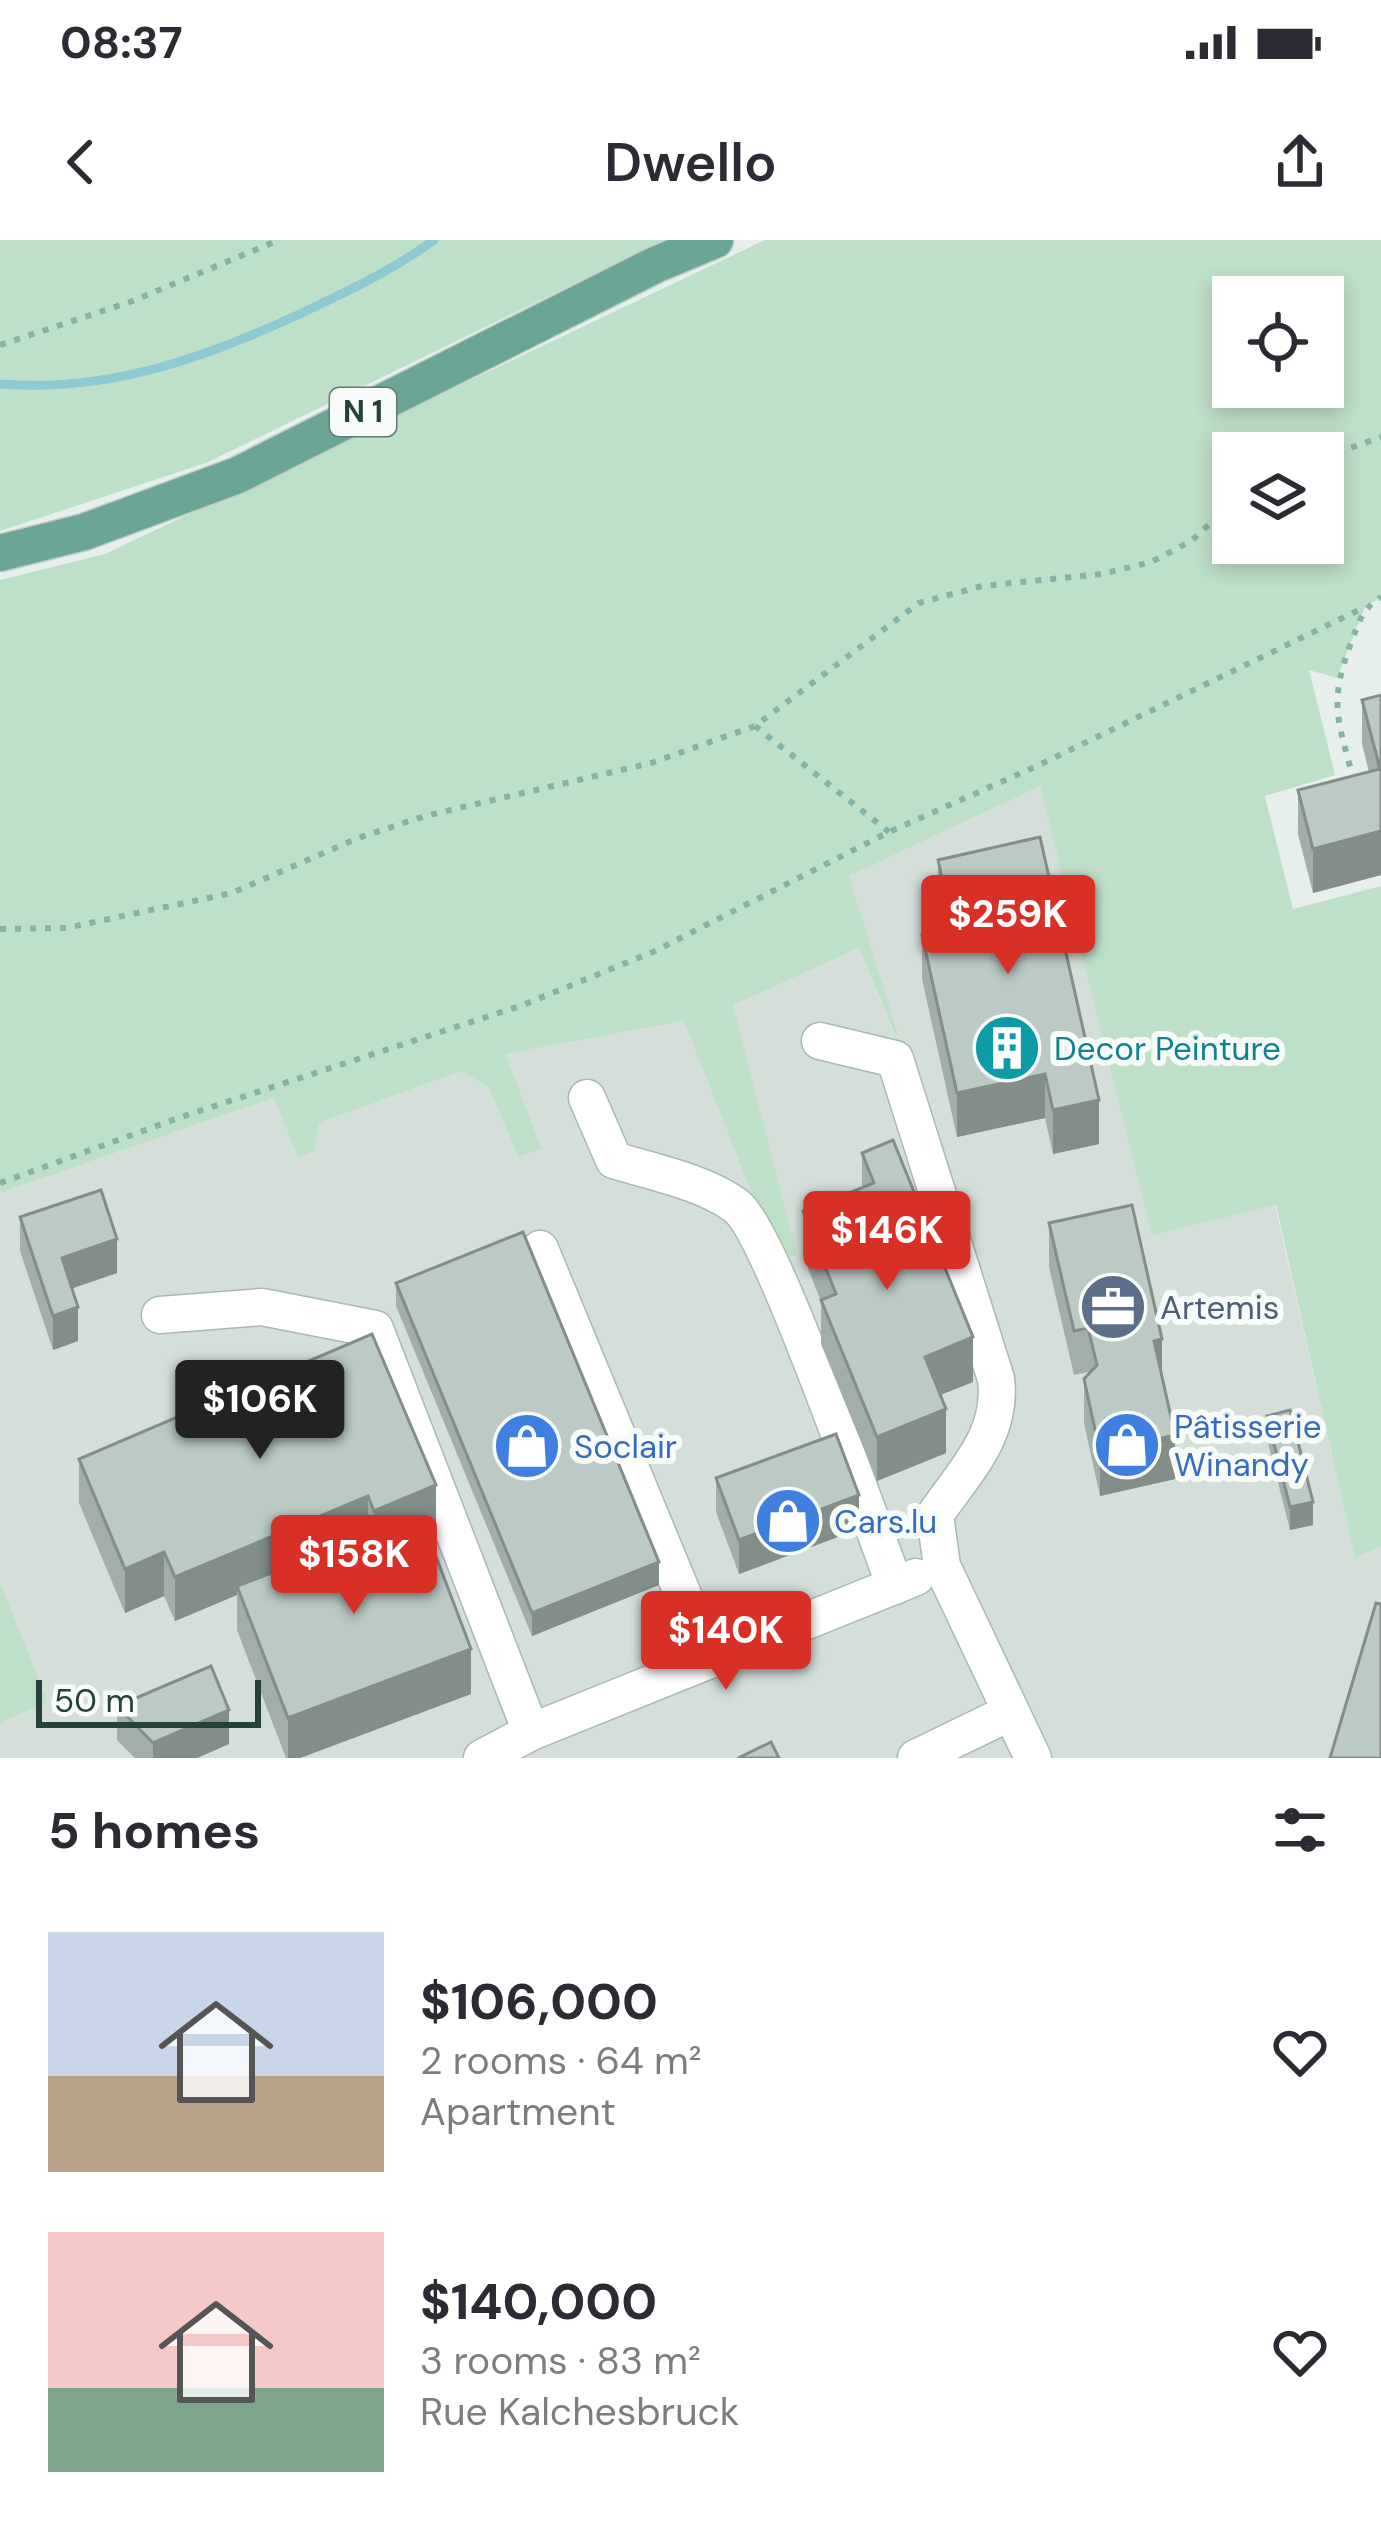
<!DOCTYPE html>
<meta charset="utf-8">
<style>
:root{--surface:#fff;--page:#f7f7f7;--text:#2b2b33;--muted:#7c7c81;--accent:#d93025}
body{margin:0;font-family:"DM Sans",sans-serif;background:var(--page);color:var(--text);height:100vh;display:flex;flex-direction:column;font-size:45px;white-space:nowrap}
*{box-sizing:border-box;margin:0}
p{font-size:39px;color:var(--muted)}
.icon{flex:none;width:66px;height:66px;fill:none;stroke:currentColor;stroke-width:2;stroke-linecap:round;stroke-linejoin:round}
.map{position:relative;height:1518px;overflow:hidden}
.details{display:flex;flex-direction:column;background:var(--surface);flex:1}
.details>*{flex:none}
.tools{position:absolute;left:1212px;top:36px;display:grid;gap:24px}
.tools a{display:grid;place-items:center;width:132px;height:132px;border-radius:0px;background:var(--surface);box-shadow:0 6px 18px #0003;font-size:60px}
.scale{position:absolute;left:36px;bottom:30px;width:225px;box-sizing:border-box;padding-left:12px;border:6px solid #24423a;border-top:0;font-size:33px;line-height:42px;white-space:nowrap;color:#24423a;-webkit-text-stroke:9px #f7fbf9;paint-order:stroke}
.price{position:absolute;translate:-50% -102px;padding:0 27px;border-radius:12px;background:var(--accent);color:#fff;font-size:39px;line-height:78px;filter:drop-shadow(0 3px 6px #0008)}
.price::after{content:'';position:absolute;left:50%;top:72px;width:36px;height:27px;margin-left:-18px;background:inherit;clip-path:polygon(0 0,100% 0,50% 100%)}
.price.current{background:#222;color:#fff}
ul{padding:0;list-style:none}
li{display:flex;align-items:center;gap:36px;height:300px;padding:0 48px}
li span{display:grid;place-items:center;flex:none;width:336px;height:240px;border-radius:0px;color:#555}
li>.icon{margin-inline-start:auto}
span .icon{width:144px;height:144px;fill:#fffc;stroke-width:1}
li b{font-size:51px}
h2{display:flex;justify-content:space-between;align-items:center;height:144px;padding:0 48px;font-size:51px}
.status{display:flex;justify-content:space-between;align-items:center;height:84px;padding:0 60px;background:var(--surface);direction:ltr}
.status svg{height:33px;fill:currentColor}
header{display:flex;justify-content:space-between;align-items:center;height:156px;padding:0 48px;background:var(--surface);font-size:54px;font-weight:600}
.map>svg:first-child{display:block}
</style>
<div class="status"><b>08:37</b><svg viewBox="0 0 49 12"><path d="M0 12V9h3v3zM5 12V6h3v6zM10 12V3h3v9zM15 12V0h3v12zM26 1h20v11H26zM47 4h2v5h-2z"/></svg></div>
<header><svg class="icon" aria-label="back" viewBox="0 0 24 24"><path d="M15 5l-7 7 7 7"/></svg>Dwello<svg class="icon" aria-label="share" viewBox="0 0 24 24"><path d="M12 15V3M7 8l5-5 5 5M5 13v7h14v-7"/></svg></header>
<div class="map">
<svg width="1381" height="1518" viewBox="0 0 1381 1518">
<rect width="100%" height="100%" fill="#e6efeb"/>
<!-- built -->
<path fill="#d4dfda" d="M1041,545L1152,994L1275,965L1355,1317L1381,1306V1518H0V1483L48,1462L0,1342V953L275,858L299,917L319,883L462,831L489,848L518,917L542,907L504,814L685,781L779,1022L796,1016L732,765L859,708L894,794H898L848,636Z"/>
<!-- green -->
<g fill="#bfe0c8" fill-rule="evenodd">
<path d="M0,0H664L206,223L0,291Z"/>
<path d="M765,0H1381V357L1365,367L1337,438L1309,430L1335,535L1265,556L1293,669L1381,646V1306L1355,1318L1276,965L1152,995L1040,546L849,636L898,794L895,795L859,708L733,765L797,1015L779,1022L684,781L505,814L542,908L518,917L489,848L462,831L319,883L314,911L298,917L274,858L0,953V340L105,314ZM1233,57H1323V147H1233ZM1233,213H1323V303H1233Z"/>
<path d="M0,1342L48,1462L0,1483Z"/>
</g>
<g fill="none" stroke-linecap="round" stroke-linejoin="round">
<!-- stream -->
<path stroke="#8ec9d4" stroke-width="9" d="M0,144C108,153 208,117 304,72C350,50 393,30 434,0"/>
<defs>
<g id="minor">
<path d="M820,801L895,819L996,1139C1003,1195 965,1231 935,1275L942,1326L1033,1518"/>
<path d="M587,858L614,920C652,932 701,941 735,965C771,990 872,1286 895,1346"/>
<path d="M540,1009L710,1420"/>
<path d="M160,1075L262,1067L375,1089L531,1492"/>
<path d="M482,1518L531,1492L916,1337"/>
<path d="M916,1518L1011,1472"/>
</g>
<path id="major" d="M0,313L84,292L238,235L655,25L715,0"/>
</defs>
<!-- minor casing -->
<use href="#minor" stroke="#a8b8b2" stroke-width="39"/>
<!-- major casing -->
<use href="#major" stroke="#c2cac8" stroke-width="39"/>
<!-- path -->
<g stroke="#86b3a5" stroke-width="6" stroke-dasharray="6 9" stroke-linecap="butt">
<path d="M0,105L130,62L279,0"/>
<path d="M1323,218L1381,197"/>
<path d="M755,486L889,592"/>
<path d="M1354,541C1338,481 1328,463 1351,403C1359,382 1362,369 1381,357"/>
<path d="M0,689L66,688L232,653L358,598L425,576L651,523L755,486L919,363L982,346L1102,334L1151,322L1191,301L1233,263"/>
<path d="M0,943L181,877L523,765L655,711L889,592L1037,526L1365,367"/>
</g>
<!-- minor -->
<use href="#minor" stroke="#fff" stroke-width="36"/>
<!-- major -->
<use href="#major" stroke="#6aa596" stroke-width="36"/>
</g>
<!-- wall -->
<g fill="#a1aea9">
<path d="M1381,455V635L1313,653L1298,594V550L1369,532L1362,504V460Z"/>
<path d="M938,620L1099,904L1053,914L1045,878L957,897L922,739V695L943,690L938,664Z"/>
<path d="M862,913L973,1142L940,1155L946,1213L877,1241L821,1104V1062L803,1015V971L862,948Z"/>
<path d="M20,977L117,1033L72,1048L78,1101L53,1110L20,1011Z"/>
<path d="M1049,983L1162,1140L1175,1239L1100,1256L1084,1183V1139L1089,1134L1088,1132L1074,1135L1049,1027Z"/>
<path d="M396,1043L659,1345L532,1396L396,1066Z"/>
<path d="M372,1094L436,1289L427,1293L471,1454L300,1518H286L237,1390V1355L175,1381L164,1356L125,1373L79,1263V1219Z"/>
<path d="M1267,1176L1313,1285L1290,1290L1267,1199Z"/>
<path d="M716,1238L859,1289L739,1334L716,1272Z"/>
<path d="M117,1466L229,1504L197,1518H135L117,1500Z"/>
</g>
<!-- shaded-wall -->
<g fill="#838d89">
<path d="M1381,591V635L1313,653V609Z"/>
<path d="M1045,834V878L957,897V853Z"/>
<path d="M1099,860V904L1053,914V870Z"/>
<path d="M117,999V1033L62,1052V1018Z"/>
<path d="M78,1067V1101L53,1110V1076Z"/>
<path d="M973,1097V1142L925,1161V1117Z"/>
<path d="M1162,1099V1144L1154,1101Z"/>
<path d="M946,1169V1213L877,1241V1197Z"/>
<path d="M1175,1195V1239L1100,1256V1212Z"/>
<path d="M436,1245V1289L374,1315V1271Z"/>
<path d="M859,1255V1289L739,1334V1300Z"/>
<path d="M368,1256V1300L237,1346V1355L175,1381V1337Z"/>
<path d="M1313,1262V1285L1290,1290V1267Z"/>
<path d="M164,1312V1356L125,1373V1329Z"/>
<path d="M659,1322V1345L532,1396V1373Z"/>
<path d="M471,1409V1454L300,1518H288V1478Z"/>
<path d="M229,1470V1504L197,1518H153V1503Z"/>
</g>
<!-- building -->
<g fill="#bbcac4" stroke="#838d89" stroke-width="3">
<path d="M1381,455V591L1313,609L1298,550L1380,529L1362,460Z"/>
<path d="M1040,597L1099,860L1053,870L1045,834L957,853L922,695L953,688L938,620Z"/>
<path d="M893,900L973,1097L925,1117L946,1169L877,1197L821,1060L836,1054L803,971L874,943L862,913Z"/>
<path d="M101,950L117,999L62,1018L78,1067L53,1076L20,977Z"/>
<path d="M1132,965L1162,1099L1154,1101L1175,1195L1100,1212L1084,1139L1097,1125L1088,1088L1074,1091L1049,983Z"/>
<path d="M523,992L659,1322L532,1373L396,1043Z"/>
<path d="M372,1094L436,1245L374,1271L368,1256L175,1337L164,1312L125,1329L79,1219Z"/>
<path d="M1290,1170L1313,1262L1290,1267L1267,1176Z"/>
<path d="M836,1194L859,1255L739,1300L716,1238Z"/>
<path d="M421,1277L471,1409L288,1478L237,1346Z"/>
<path d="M1376,1363L1381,1364V1518H1330Z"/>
<path d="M211,1426L229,1470L153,1503L117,1466Z"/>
<path d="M771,1502L779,1518H738Z"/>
</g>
<!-- icons -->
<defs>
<symbol id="building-disc" viewBox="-11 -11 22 22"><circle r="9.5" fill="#0f9aa8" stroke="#f7fbf9"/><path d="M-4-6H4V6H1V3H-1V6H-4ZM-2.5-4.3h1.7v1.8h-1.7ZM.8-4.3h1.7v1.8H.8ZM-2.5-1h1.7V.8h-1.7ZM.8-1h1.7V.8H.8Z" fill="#fff"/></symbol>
<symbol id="office-disc" viewBox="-11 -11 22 22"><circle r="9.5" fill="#5c6f8a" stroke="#f7fbf9"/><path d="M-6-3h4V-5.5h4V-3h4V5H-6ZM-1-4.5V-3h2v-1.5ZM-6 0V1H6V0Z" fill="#fff"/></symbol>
<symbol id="shop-disc" viewBox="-11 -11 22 22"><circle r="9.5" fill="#3f7fe0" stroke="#f7fbf9"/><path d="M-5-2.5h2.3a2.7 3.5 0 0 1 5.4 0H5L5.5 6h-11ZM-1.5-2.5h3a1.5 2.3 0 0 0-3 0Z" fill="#fff"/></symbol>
</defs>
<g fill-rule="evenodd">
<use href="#building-disc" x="969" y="770" width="76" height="76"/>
<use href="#office-disc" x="1075" y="1029" width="76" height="76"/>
<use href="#shop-disc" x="1089" y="1167" width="76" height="76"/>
<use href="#shop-disc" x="489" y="1168" width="76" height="76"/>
<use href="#shop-disc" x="750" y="1243" width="76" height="76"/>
</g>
<g text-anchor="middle" stroke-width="12" stroke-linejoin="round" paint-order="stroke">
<!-- shield labels -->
<rect fill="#f7fbf9" stroke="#637a73" stroke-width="3" x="330" y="148" width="66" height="48" rx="9"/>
<g font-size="30" font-weight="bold" fill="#24423a">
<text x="363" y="182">N 1</text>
</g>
<!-- culture labels -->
<g font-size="33" fill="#0d838f" stroke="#f7fbf9" text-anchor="start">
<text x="1054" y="820">Decor Peinture</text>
</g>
<!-- service labels -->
<g font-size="33" fill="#4e5e75" stroke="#f7fbf9" text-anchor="start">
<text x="1160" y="1079">Artemis</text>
</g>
<!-- shop labels -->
<g font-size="33" fill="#366cbe" stroke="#f7fbf9" text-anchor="start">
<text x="1174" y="1198">Pâtisserie<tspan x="1174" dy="38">Winandy</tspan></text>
<text x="574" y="1218">Soclair</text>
<text x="834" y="1293">Cars.lu</text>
</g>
</g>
</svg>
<div class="tools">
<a><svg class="icon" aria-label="locate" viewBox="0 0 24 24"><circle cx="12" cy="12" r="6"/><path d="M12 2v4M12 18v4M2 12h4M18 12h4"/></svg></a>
<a><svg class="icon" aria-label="layers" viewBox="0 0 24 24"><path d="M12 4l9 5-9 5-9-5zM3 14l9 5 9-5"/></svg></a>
</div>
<div class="scale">50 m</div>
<b class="price" style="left:1008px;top:737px">$259K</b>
<b class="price" style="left:887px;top:1053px">$146K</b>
<b class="price current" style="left:260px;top:1222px">$106K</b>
<b class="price" style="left:354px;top:1377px">$158K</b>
<b class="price" style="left:726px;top:1453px">$140K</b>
</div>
<section class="details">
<h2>5 homes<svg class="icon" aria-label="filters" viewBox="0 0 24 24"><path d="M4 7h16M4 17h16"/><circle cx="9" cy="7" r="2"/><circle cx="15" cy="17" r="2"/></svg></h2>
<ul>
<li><span style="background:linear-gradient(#c9d6e8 60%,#b9a48a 0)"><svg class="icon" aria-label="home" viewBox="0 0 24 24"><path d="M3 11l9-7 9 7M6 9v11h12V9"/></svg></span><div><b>$106,000</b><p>2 rooms · 64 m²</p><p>Apartment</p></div><svg class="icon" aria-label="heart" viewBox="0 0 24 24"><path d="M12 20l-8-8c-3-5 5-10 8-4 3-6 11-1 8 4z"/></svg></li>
<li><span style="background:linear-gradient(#f6c9c9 65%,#7fa58c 0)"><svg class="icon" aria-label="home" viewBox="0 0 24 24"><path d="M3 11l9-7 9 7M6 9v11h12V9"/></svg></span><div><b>$140,000</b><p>3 rooms · 83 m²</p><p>Rue Kalchesbruck</p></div><svg class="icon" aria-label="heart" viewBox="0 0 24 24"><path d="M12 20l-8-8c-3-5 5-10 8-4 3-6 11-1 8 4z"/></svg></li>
</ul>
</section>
